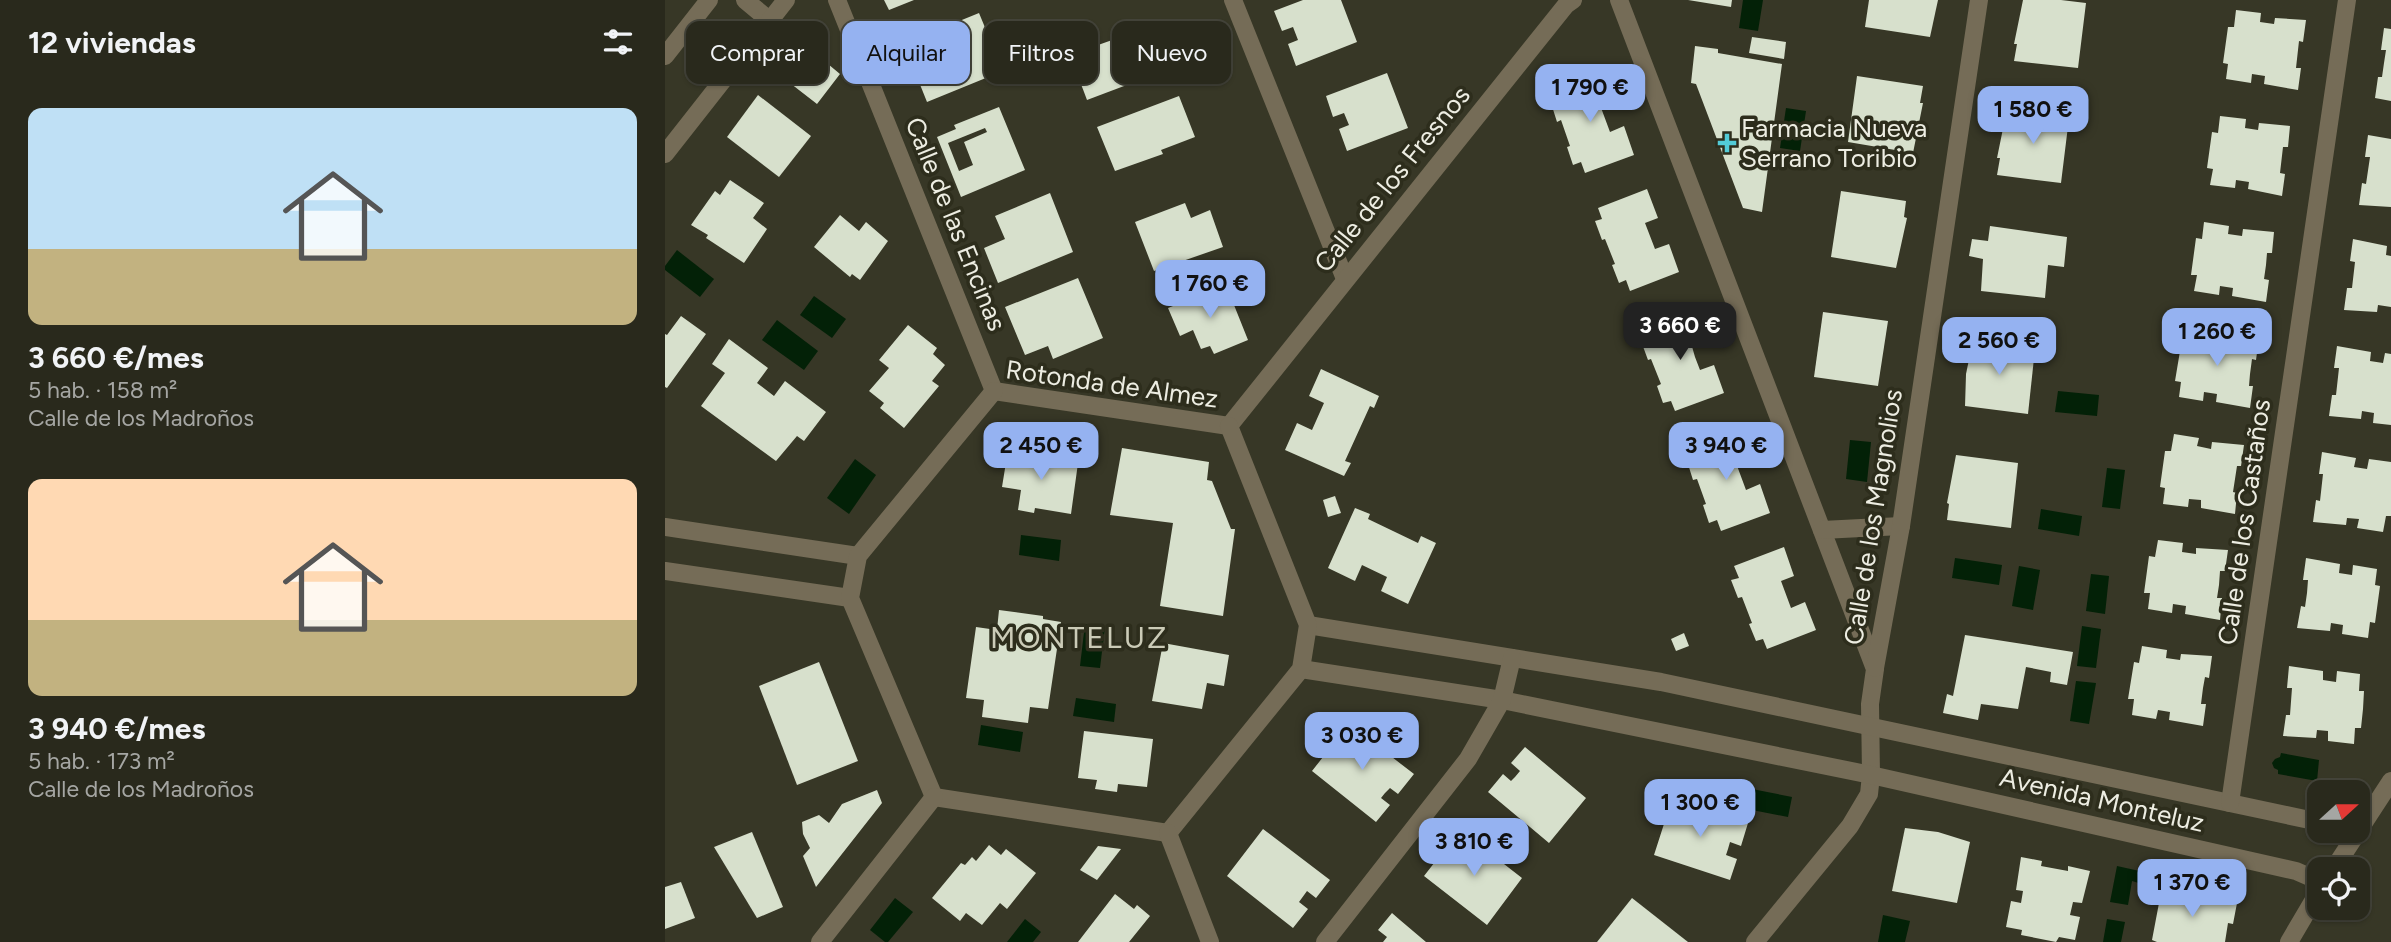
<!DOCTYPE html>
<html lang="es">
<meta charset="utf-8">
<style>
:root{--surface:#29291c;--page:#313125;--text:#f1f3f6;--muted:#a5a6a3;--line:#45453b;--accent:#95b2f1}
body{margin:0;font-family:Figtree,sans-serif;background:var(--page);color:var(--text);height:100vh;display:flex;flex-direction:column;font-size:26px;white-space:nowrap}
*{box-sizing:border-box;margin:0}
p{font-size:23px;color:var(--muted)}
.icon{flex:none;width:38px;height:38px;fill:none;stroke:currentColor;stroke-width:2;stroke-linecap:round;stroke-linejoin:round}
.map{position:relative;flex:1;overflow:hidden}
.sheet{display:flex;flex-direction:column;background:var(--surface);width:665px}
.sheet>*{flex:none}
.top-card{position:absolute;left:21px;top:21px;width:665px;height:63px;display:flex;gap:14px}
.needle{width:46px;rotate:69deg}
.controls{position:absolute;left:1642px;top:780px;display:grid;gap:14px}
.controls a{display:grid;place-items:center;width:63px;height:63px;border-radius:14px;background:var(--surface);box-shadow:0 2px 5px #0004,0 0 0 2px var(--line);font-size:35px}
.price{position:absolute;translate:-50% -60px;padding:0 16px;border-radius:14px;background:var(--accent);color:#111;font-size:23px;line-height:46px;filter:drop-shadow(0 2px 4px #0008)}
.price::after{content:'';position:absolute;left:50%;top:42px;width:21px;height:16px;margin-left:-10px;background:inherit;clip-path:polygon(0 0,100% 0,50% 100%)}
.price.selected{background:#222;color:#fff}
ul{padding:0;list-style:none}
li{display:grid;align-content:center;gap:14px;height:371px;padding:0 28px}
li span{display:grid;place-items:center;height:217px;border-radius:14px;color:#555}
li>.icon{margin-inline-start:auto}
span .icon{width:126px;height:126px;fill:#fffc;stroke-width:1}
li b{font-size:30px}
h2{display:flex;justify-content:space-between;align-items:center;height:84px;padding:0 28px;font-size:30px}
.tag{padding:0 24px;border-radius:14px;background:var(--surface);box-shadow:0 2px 5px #0004,0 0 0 2px var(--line);font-size:24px;line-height:63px}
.tag.selected{background:var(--accent);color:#111}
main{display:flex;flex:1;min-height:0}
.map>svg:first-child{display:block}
</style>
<main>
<section class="sheet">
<h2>12 viviendas<svg class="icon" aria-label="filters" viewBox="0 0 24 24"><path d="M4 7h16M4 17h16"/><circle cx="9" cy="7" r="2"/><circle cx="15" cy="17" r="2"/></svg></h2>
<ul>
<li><span style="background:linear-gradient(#bfe0f5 65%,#c2b280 0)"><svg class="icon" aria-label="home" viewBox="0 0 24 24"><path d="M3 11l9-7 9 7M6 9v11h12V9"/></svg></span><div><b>3 660 €/mes</b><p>5 hab. · 158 m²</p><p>Calle de los Madroños</p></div></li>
<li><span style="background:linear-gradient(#ffd9b3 65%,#c2b280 0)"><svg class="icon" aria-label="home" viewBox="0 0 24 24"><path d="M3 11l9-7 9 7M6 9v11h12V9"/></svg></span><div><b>3 940 €/mes</b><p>5 hab. · 173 m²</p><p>Calle de los Madroños</p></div></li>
</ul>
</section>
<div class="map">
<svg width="1726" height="942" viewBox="0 0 1726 942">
<rect width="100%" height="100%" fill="#373726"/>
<!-- water -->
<g fill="#032107">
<path d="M1078,0H1098L1093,31L1074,28Z"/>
<path d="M1121,108L1141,111L1135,151L1115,148Z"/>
<path d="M12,250L49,279L35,297L0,270V266Z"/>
<path d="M149,296L181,319L167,338L135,315Z"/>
<path d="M112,320L153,351L139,370L97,340Z"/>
<path d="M1393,391L1434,395L1432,416L1390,412Z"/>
<path d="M1185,440L1206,442L1202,482L1181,479Z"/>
<path d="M190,459L211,475L184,514L162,498Z"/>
<path d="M1442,468L1460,470L1455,509L1437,507Z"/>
<path d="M1376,509L1417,516L1414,536L1373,529Z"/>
<path d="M356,535L396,540L394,561L354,555Z"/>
<path d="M1290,558L1337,565L1334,585L1287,578Z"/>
<path d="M1354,566L1375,570L1368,610L1347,606Z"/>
<path d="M1426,574L1444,576L1440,614L1421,611Z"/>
<path d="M420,624L440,627L435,668L415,666Z"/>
<path d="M1417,626L1436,629L1431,668L1412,666Z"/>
<path d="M1411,681L1431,683L1424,724L1405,721Z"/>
<path d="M411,698L451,704L449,722L408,716Z"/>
<path d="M316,725L358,732L355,752L313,745Z"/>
<path d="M1616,753L1654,760L1652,781L1613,774V770L1609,768L1607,763L1610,759L1615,757Z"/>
<path d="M1087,789L1127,797L1123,817L1082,809Z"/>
<path d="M1452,866L1479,872L1477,884L1467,881L1463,905L1445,902Z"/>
<path d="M230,898L248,912L223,942H220L205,930Z"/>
<path d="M1218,915L1245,921L1240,942H1213Z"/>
<path d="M360,919L376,932L368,942H342Z"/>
<path d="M1442,919L1460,922L1456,942H1438Z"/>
</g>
<!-- building -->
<g fill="#d7e0cc" fill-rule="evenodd">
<path d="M219,0H249L224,10Z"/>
<path d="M638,0H676L692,42L631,66L623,44L633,40L628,27L617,31L609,11Z"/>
<path d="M1023,0H1067L1066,7Z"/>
<path d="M1204,0H1273L1265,37L1200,27Z"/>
<path d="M1358,0H1396L1421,3L1413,68L1349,61L1352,44H1349Z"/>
<path d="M1571,10L1596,13L1595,22L1609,24L1610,18L1641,20L1638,42L1634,41L1631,68H1636L1633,90L1599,84L1600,76L1587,74L1586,83L1561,79L1563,64L1558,63L1563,27H1569Z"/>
<path d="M314,13L338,71L262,102L248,67L269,59L260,35Z"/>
<path d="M1719,28L1726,29V101L1710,98L1713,77H1717L1719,63L1721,50H1716Z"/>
<path d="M1087,37L1121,42L1119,59L1084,53Z"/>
<path d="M139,38L155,50L151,54L175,74L152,104L112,73Z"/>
<path d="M450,39L467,83L422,100L405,55Z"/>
<path d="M1030,46L1053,49V53L1117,64L1097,212L1078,208L1031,84L1026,83Z"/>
<path d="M938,71L949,100L935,105L945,132L959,126L969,155L920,173L916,162L908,165L902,147L905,146L896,120L892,122L886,103L892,101L888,90Z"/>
<path d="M722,73L743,128L682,151L674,129L684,125L679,113L668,117L661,96Z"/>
<path d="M1192,76L1258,86L1255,103H1258L1248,153L1183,142Z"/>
<path d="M93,95L146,136L114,177L62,137Z"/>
<path d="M514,96L530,137L496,150L498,154L450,171L432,127Z"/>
<path d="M334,107L360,170L296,197L272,137L291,129L289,125ZM320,128L322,132L299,142L308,165L294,171L283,143Z"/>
<path d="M1342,109L1404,118L1396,183L1332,175L1335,158H1332Z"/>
<path d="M1555,116L1581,119L1580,128L1593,130L1594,123L1625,126L1623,147H1618L1615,173L1620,174L1617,196L1583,189L1584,182L1571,180L1570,188L1545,185L1548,169L1542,168L1547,132L1553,133Z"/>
<path d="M1703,135L1726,139V207L1694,205L1697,183L1701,184L1705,157H1700Z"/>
<path d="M65,180L99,203L88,218L102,229L79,263L41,238L43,235L26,225L50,191L55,195Z"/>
<path d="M982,189L993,218L980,223L990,249L1004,244L1014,272L965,291L961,280L954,283L947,265L950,264L940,239L937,240L930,221L937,219L933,208Z"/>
<path d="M1176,191L1241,201L1239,217L1242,218L1231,268L1166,257Z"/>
<path d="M385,193L408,252L333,283L319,248L340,239L330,216Z"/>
<path d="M520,203L526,218L545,210L558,247L489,271L470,222Z"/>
<path d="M175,215L194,231L201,222L223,241L195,280L187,274L185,277L149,247Z"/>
<path d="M1539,222L1564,226L1563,234L1577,236L1578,229L1609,232L1607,253H1602L1601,265L1599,279L1604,280L1601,302L1567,296L1568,288L1555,286L1554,295L1529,291L1532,275H1526L1531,238L1537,239Z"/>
<path d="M1325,226L1402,237L1399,267L1383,265L1380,298L1316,291L1318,259L1304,256L1307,239L1323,241Z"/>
<path d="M1688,239L1722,246L1721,255L1726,256V307L1713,305L1712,312L1679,310L1682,288H1687L1690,262L1685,261Z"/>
<path d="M413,278L438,338L388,359L383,346L360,355L340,307Z"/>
<path d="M561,285L583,340L549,354L545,346L536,349L528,330L515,336L503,308Z"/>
<path d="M1029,310L1040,338L1026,343L1030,357L1035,370L1049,365L1059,393L1010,411L1006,401L998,403L992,386L996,384L986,359L983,360L976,341L983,339L979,328Z"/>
<path d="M1158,312L1223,321L1213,386L1149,377Z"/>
<path d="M16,316L41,334L2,388L0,387V334L2,335Z"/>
<path d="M243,325L272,348L268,354L280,365L267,381L274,386L239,428L215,408L219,403L204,391L224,368L214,360Z"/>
<path d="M1524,328L1549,332L1548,340L1562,342V336L1594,338L1591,360L1587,359L1585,374L1584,386H1588L1585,408L1551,402L1552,394L1539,392L1538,401L1514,397L1516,382L1510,381L1516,345H1522Z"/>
<path d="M64,339L103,368L92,383L109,396L120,381L161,412L139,441L132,436L111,461L36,406L60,373L47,364Z"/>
<path d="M1308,340L1370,349L1363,414L1300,406L1301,374Z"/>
<path d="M1672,346L1706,352L1705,361L1718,363L1720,353L1726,354V425L1708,423L1709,413L1697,411L1696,419L1664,416L1667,395H1671L1674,368H1669Z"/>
<path d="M656,369L714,396L709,408L705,406L680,461L686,463L679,476L620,450L632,423L647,430L659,403L644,396Z"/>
<path d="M1074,429L1085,458L1071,463L1081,490L1095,484L1105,513L1056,531L1052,520L1044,523L1038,505L1041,504L1032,479L1028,480L1022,461L1029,459L1024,448Z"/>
<path d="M1509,434L1534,438L1532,446L1546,449L1547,442L1579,445L1576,466H1572L1568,492L1572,493L1570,514L1536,508V500L1524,499L1523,507L1498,504L1500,488L1495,487L1500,451H1506Z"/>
<path d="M457,448L544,462L542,480L547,481L566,529H570L558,616L495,606L508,523L445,515Z"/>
<path d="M343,450L413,463L406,514L370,508L369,513L353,510L356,490L337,487Z"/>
<path d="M1657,452L1691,458L1689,467L1702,469L1704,459L1726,462V516H1721L1718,532L1692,528L1694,519L1682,518L1681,525L1648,522L1651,500L1655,501L1658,474H1654Z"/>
<path d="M1291,455L1353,463L1346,528L1282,520L1284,504L1282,503Z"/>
<path d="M670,496L676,513L663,517L658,500Z"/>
<path d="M690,508L705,514L703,519L753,543L756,536L771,543L743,604L716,591L722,577L697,565L690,581L663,568Z"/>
<path d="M1493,540L1518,543L1517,552L1531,554V548L1563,550L1560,571H1555L1554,585L1552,598H1557L1555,620L1520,614L1521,606L1508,604L1507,613L1483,609L1485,593H1479L1484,556L1490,557Z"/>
<path d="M1119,547L1129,576L1116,581L1126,608L1140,602L1151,630L1102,649L1098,639L1091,641L1084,624L1087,623L1077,597L1073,598L1066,580L1074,578L1069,566Z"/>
<path d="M1641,558L1675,564L1674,573L1687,575L1688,565L1712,569L1710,585L1715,586L1710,623L1705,622L1703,638L1677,634L1678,625L1666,623L1665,631L1632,628L1636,606L1640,607L1642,593L1643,580H1638Z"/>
<path d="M334,610L378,616V619L396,622L383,709L365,707L363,723L317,717L319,700L301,698L311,627L332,630Z"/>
<path d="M1019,633L1024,646L1011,651L1006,639Z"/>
<path d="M1300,635L1408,652L1402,685L1385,682L1386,672L1361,667L1353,709L1316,704L1313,720L1278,713L1282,694L1288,696Z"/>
<path d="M498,643L564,655L559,686L542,683L537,709L487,701Z"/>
<path d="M1477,646L1502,650L1501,658L1515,660L1516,654L1547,656L1544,678L1540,677L1538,688L1536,704H1541L1538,726L1504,720L1505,712L1493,710L1491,719L1467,715L1469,699H1463L1469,662L1474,663Z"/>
<path d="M154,662L193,761L132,785L94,686Z"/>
<path d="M1624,666L1658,671V680L1671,682L1672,671L1695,674L1694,691H1699L1698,709L1696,728H1690L1689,744L1663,741V731L1652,730L1651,738L1618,736L1621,715H1625L1627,688H1622Z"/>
<path d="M684,724L749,774L733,794L725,788L720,793L716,798L725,805L711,822L647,771Z"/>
<path d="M419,731L488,739L482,787L453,784L452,792L430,789L432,780L413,778Z"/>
<path d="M860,747L921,798L884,843L823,792L838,774L846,781L850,777L855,771L846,763Z"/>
<path d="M212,790L217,803L151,887L138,856L145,848L138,834L137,822L154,815L164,823L177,804Z"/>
<path d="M1007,799L1083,823L1076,846L1065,842L1063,849L1061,855L1072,859L1065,880L989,855Z"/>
<path d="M1240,828L1273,832L1305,842L1292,903L1227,891Z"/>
<path d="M598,829L665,880L651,898L642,891L634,902L643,909L628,928L562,876Z"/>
<path d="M794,829L857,878L822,925L759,876L773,858L782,864L789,853L781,847Z"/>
<path d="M87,832L118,907L92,918L49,847Z"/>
<path d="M324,845L336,855L341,849L371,873L342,909L335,903L317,925L301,913L295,921L267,898L296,863L300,865L307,857L311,861Z"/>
<path d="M433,846L456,849L432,880L415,870Z"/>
<path d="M1356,857L1377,861L1376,866L1403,871V866L1425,871L1417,903L1408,902L1405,915L1415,917L1410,940L1394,937L1391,942L1356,935L1357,930L1341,927L1346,901L1356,903L1358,891L1351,890Z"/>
<path d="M16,882L30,918L0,929V887Z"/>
<path d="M1502,888L1528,893L1526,903L1538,905L1539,898L1572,903L1568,924L1563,923L1560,942H1492L1487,940L1494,903L1499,904Z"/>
<path d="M450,894L469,909L472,905L485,916L464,942H413Z"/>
<path d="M967,898L1023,942H932Z"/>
<path d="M727,913L735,920L761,942H718L722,937L713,930Z"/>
</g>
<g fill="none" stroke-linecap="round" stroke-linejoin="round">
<!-- minor -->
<g stroke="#756c57" stroke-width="18">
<path d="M80,0L104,20"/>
<path d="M172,0L329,391"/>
<path d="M568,0L680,279"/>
<path d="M954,0L1210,669L1205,704L1206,775L1204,794L1185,826L1090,942"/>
<path d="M0,56L44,0"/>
<path d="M0,154L121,0"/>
<path d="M329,391L564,426"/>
<path d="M564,426L901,5L908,0"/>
<path d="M0,527L193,556"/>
<path d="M1157,530L1236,526"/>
<path d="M0,571L185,598"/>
<path d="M643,625L996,682L1654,822"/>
<path d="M1210,668L1236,526L1314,0"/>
<path d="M636,669L837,700L1206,775L1631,871L1654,881"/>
<path d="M269,797L185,598L193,556L329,391"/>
<path d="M269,797L503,833"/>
<path d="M1565,803L1682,0"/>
<path d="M503,833L636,669L643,625L564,426"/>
<path d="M503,833L545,942"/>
<path d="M1668,870L1726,781"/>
<path d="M155,942L269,797"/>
<path d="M660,942L803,759L837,700L847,658"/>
<path d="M1624,942L1654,891"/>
</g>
</g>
<!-- markers -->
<path fill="#52cbd7" stroke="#2d2d1c" stroke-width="2.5" d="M1058.5 132.5h7v7h7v7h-7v7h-7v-7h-7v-7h7z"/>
<g text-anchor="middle" stroke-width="7" stroke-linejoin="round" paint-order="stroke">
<!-- poi labels -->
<g font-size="26" fill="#edede2" stroke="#2d2d1c" text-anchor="start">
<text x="1076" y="137">Farmacia Nueva<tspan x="1076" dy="30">Serrano Toribio</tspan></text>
</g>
<!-- street labels -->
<g font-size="26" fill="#edede2" stroke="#2d2d1c">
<text transform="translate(727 179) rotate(-51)" y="9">Calle de los Fresnos</text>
<text transform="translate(291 224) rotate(68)" y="9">Calle de las Encinas</text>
<text transform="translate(447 384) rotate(8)" y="9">Rotonda de Almez</text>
<text transform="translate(1208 517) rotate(-81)" y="9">Calle de los Magnolios</text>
<text transform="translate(1579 522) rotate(-82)" y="9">Calle de los Castaños</text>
<text transform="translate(1437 800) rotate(13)" y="9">Avenida Monteluz</text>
</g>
<!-- quarter labels -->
<g font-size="30" letter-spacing="2" fill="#cbcbb7" stroke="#2d2d1c">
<text x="414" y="648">MONTELUZ</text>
</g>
</g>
</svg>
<div class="controls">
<a><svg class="needle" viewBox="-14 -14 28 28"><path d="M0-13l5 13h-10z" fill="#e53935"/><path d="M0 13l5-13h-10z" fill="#a5a6a3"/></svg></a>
<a><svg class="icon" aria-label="locate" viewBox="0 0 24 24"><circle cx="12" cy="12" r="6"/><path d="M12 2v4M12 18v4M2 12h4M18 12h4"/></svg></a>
</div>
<b class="price" style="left:925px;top:124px">1 790 €</b>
<b class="price" style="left:1368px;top:146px">1 580 €</b>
<b class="price" style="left:545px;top:320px">1 760 €</b>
<b class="price selected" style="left:1015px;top:362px">3 660 €</b>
<b class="price" style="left:1552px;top:368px">1 260 €</b>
<b class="price" style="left:1334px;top:377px">2 560 €</b>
<b class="price" style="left:376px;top:482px">2 450 €</b>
<b class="price" style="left:1061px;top:482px">3 940 €</b>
<b class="price" style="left:697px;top:772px">3 030 €</b>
<b class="price" style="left:1035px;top:839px">1 300 €</b>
<b class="price" style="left:809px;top:878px">3 810 €</b>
<b class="price" style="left:1527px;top:919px">1 370 €</b>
<div class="top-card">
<a class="tag">Comprar</a>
<a class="tag selected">Alquilar</a>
<a class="tag">Filtros</a>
<a class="tag">Nuevo</a>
</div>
</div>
</main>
